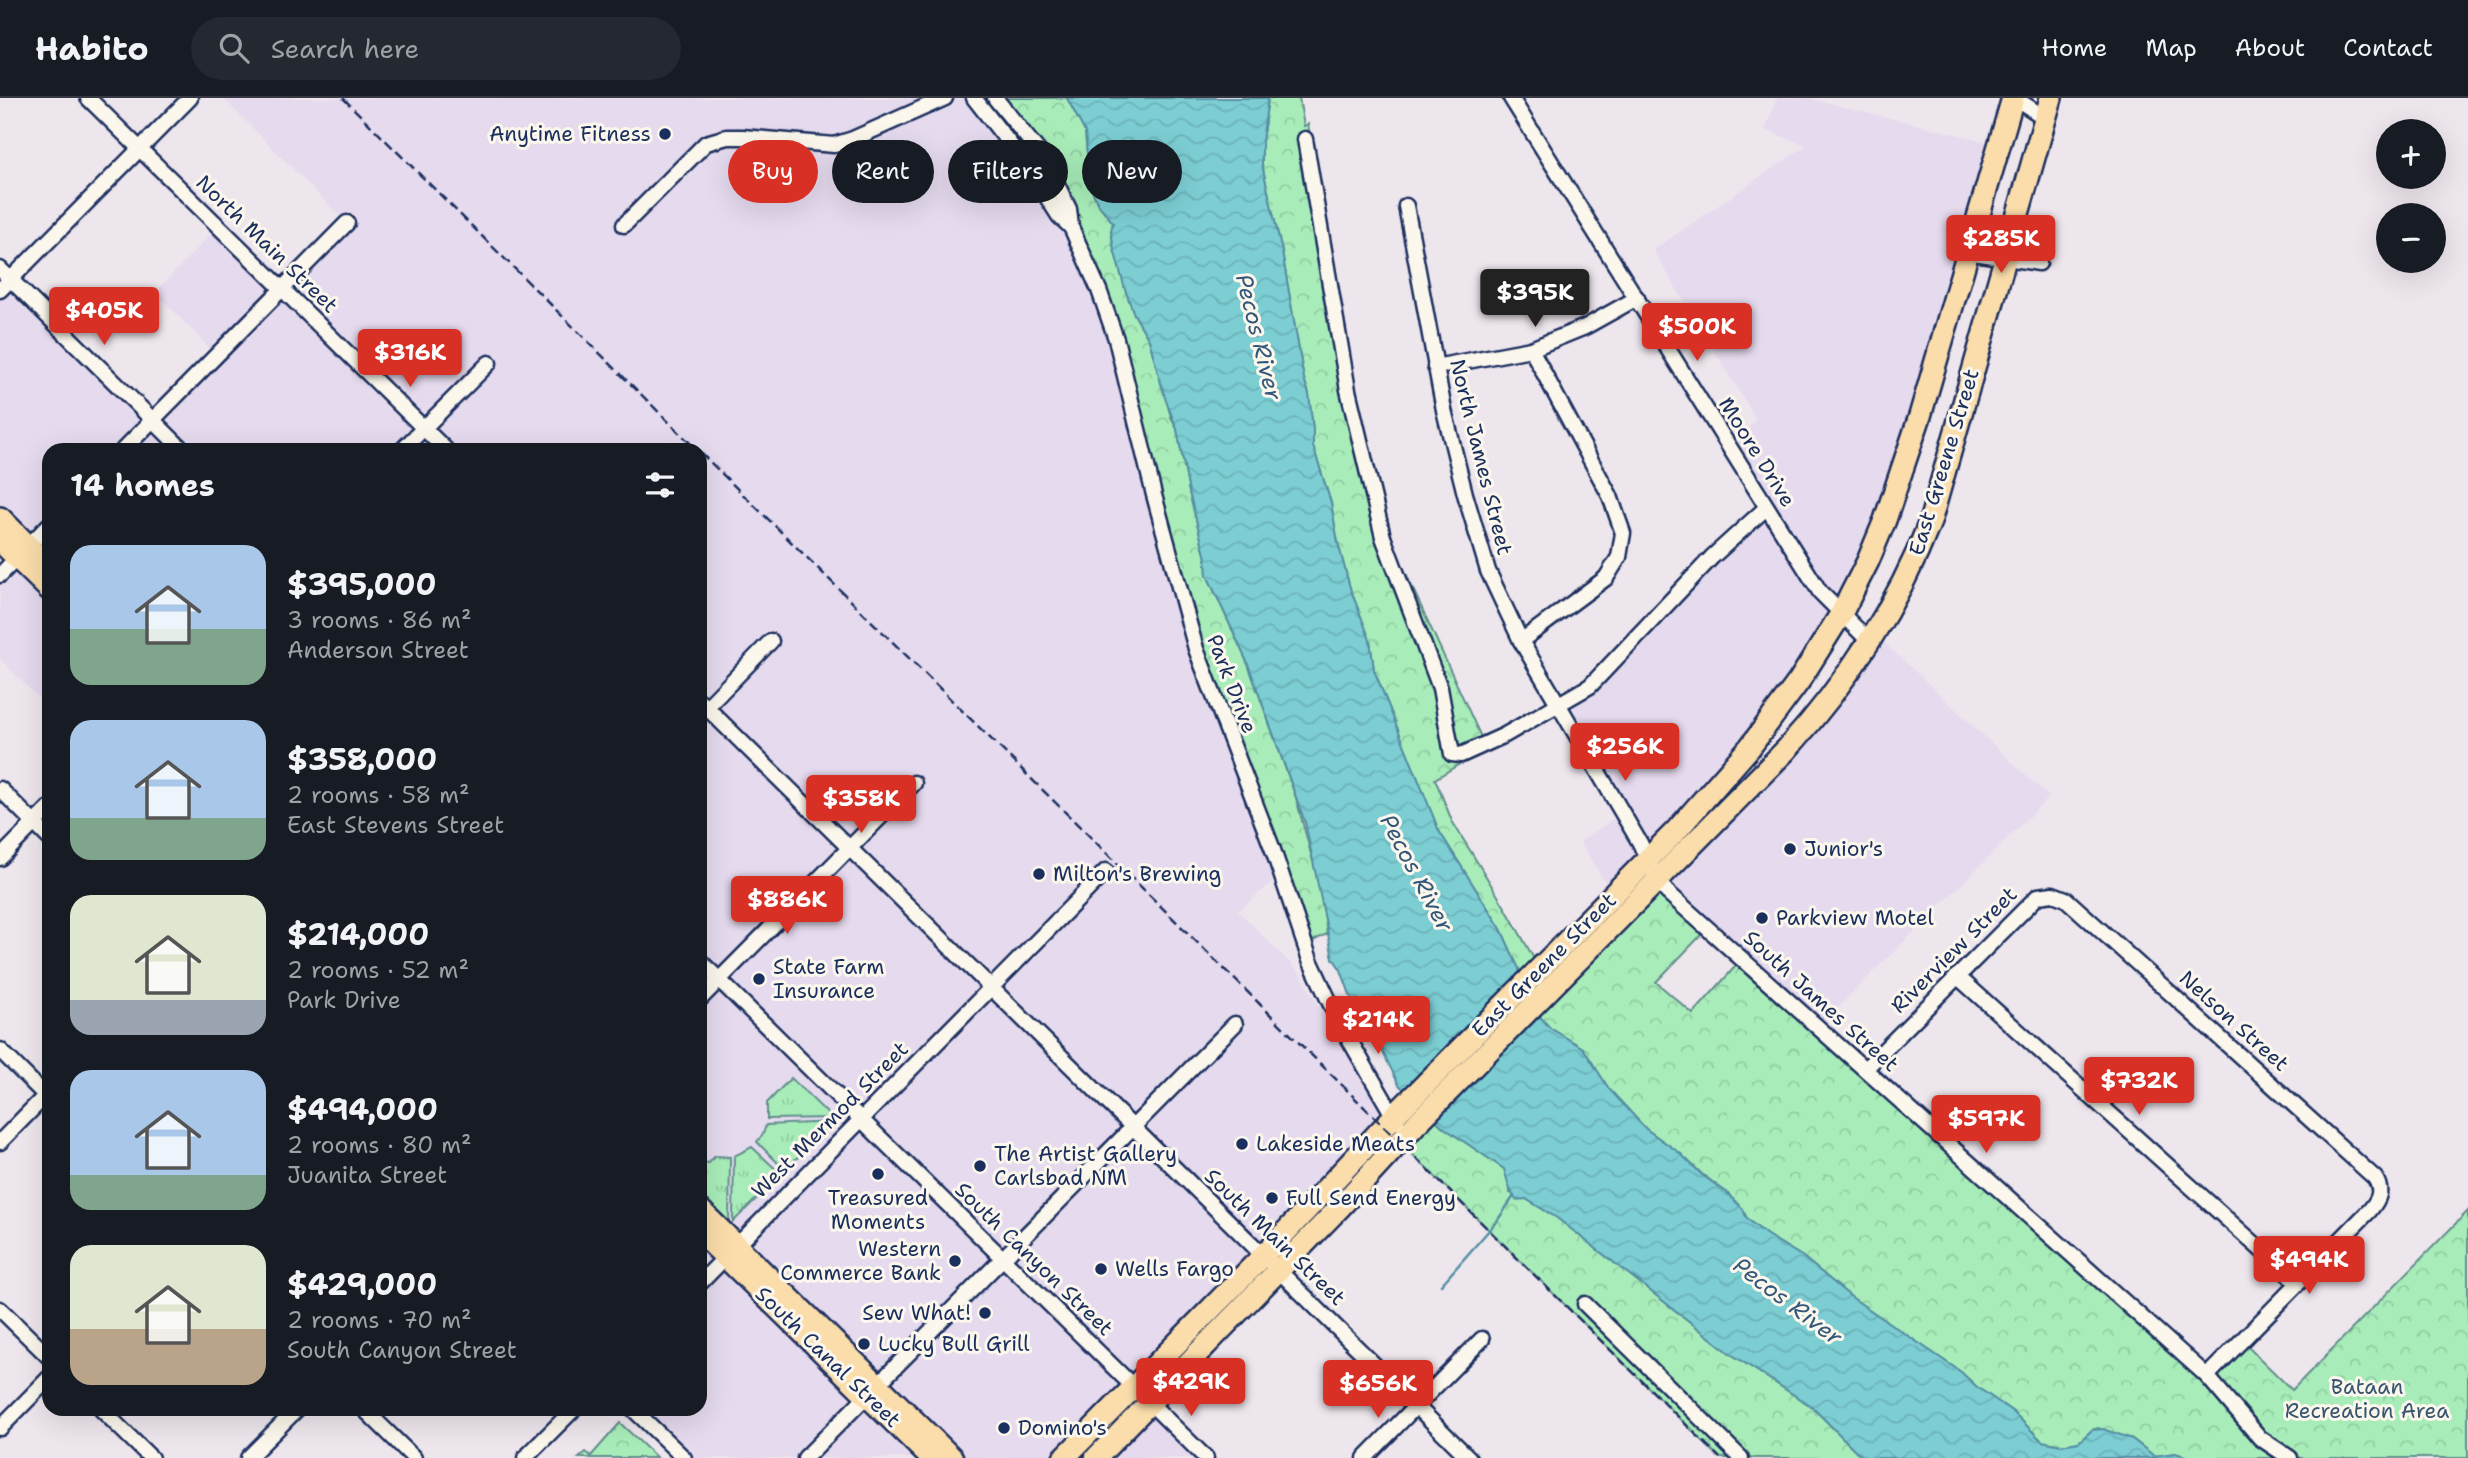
<!DOCTYPE html>
<meta charset="utf-8">
<style>
:root{--surface:#171b24;--page:#242831;--text:#f1f3f6;--muted:#9ea1a6;--line:#363941;--accent:#d93025}
body{margin:0;font-family:"Shantell Sans",sans-serif;background:var(--page);color:var(--text);height:100vh;display:flex;flex-direction:column;font-size:26px;white-space:nowrap}
*{box-sizing:border-box;margin:0}
p{font-size:23px;color:var(--muted)}
.icon{flex:none;width:38px;height:38px;fill:none;stroke:currentColor;stroke-width:2;stroke-linecap:round;stroke-linejoin:round}
.map{position:relative;flex:1;overflow:hidden}
.sheet{position:absolute;left:42px;top:345px;width:665px;height:973px;display:flex;flex-direction:column;background:var(--surface);border-radius:21px;box-shadow:0 7px 28px #0002}
.sheet>*{flex:none}
.top-card{position:absolute;left:728px;top:42px;width:665px;height:63px;display:flex;gap:14px}
.fabs{position:absolute;left:2376px;top:21px;display:grid;gap:14px}
.fabs a{display:grid;place-items:center;width:70px;height:70px;border-radius:50%;background:var(--surface);box-shadow:0 7px 28px #0002;font-size:35px}
.price{position:absolute;translate:-50% -60px;padding:0 16px;border-radius:7px;background:var(--accent);color:#fff;font-size:23px;line-height:46px;filter:drop-shadow(0 2px 4px #0008)}
.price::after{content:'';position:absolute;left:50%;top:42px;width:21px;height:16px;margin-left:-10px;background:inherit;clip-path:polygon(0 0,100% 0,50% 100%)}
.price.active{background:#222;color:#fff}
ul{padding:0;list-style:none}
li{display:flex;align-items:center;gap:21px;height:175px;padding:0 28px}
li span{display:grid;place-items:center;flex:none;width:196px;height:140px;border-radius:21px;color:#555}
li>.icon{margin-inline-start:auto}
span .icon{width:84px;height:84px;fill:#fffc;stroke-width:1}
li b{font-size:30px}
h2{display:flex;justify-content:space-between;align-items:center;height:84px;padding:0 28px;font-size:30px}
.tag{padding:0 24px;border-radius:32px;background:var(--surface);box-shadow:0 7px 28px #0002;font-size:24px;line-height:63px}
.tag.active{background:var(--accent);color:#fff}
header{display:flex;align-items:center;gap:42px;box-sizing:border-box;height:98px;padding:0 35px;background:var(--surface);border-bottom:2px solid var(--line)}
header strong{font-size:33px}
nav{display:flex;gap:38px;margin-inline-start:auto;font-size:24px}
.search{width:490px;height:63px;background:var(--page);display:flex;align-items:center;gap:18px;box-sizing:border-box;padding:0 24px;border-radius:38px;color:var(--muted);font-size:26px}
.map>svg:first-child{display:block}
</style>
<header>
<strong>Habito</strong>
<div class="search"><svg class="icon" aria-label="search" viewBox="0 0 24 24"><circle cx="10" cy="10" r="6"/><path d="M15 15l6 6"/></svg>Search here</div>
<nav><a>Home</a><a>Map</a><a>About</a><a>Contact</a></nav>
</header>
<div class="map">
<svg width="2468" height="1360" viewBox="0 0 2468 1360">
<defs>
<pattern id="grass-tufts" width="24" height="20" patternUnits="userSpaceOnUse" patternTransform="scale(1.75)"><rect width="24" height="20" fill="#a8edb9"/><path d="M3 7l-1-3M5 7V3M7 7l1-3M15 17l-1-3M17 17v-4M19 17l1-3" fill="none" stroke="#90cca1"/></pattern>
<pattern id="park-crowns" width="20" height="18" patternUnits="userSpaceOnUse" patternTransform="scale(1.75)"><rect width="20" height="18" fill="#a8edb9"/><path d="M2 6a3 3 0 1 1 6 0M12 15a3 3 0 1 1 6 0" fill="none" stroke="#90cca1"/></pattern>
<pattern id="water-waves" width="16" height="10" patternUnits="userSpaceOnUse" patternTransform="scale(1.75)"><rect width="16" height="10" fill="#7cced3"/><path d="M0 5q4-4 8 0t8 0" fill="none" stroke="#6bb1b8"/></pattern>
</defs>
<rect width="100%" height="100%" fill="#eee6ed"/>
<filter id="ink" filterUnits="userSpaceOnUse"><feTurbulence type="fractalNoise" baseFrequency=".0143" numOctaves="2"/><feDisplacementMap in="SourceGraphic" scale="14" xChannelSelector="R" yChannelSelector="G"/><feConvolveMatrix kernelMatrix="1 2 1 2 8 2 1 2 1" color-interpolation-filters="sRGB"/></filter>
<g filter="url(#ink)">
<!-- built -->
<g fill="#e5daee">
<path d="M223,0H974L1027,68L1091,173L1281,777L1238,813L1300,875L1332,932L1388,1024L1135,1289L1206,1360H684L633,1311H700V352H49V610L0,561V171L152,321L216,257L155,194L219,128L282,190L347,125Z"/>
<path d="M1777,0H1808L2000,47L1904,370L1799,583L1613,797L1580,744L1622,715L1557,607L1590,588L1766,411L1731,353L1756,321L1653,152L1807,47L1765,32Z"/>
<path d="M1873,534L2049,699L1818,929L1657,782L1754,685Z"/>
</g>
<!-- grass -->
<g fill="url(#grass-tufts)" stroke="#628e8c" stroke-width="2">
<path d="M791,980L832,1020L767,1021V1005Z"/>
<path d="M832,1024L785,1072L757,1044L763,1036L766,1027Z"/>
<path d="M752,1049L781,1076L733,1124L734,1058Z"/>
<path d="M715,1058L730,1059L729,1124L700,1096V1064L709,1065Z"/>
</g>
<!-- park -->
<g fill="url(#park-crowns)" stroke="#628e8c" stroke-width="2">
<path d="M995,0H1067L1085,34L1090,88L1113,125L1111,133L1114,151L1125,191L1134,216L1149,242L1171,319L1177,331L1189,394L1206,460L1207,477L1248,566L1296,700L1321,793L1327,836L1305,847L1215,600L1124,268L1044,60Z"/>
<path d="M1268,0H1299L1304,28L1308,26L1353,291L1396,454L1486,650L1435,681L1452,723L1506,811L1550,889L1657,782L1708,830L1656,884L1693,916L1742,861L2207,1278L2242,1243L2292,1292L2468,1113V1360H2192L2175,1355L2154,1358L2132,1341L2098,1330L2092,1332L2079,1344L2061,1347L2042,1343L2013,1314L1977,1289L1961,1274L1851,1199L1803,1159L1767,1137L1752,1125L1746,1119L1743,1111L1726,1094L1702,1076L1681,1056L1646,1031L1609,991L1583,950L1550,930L1541,920L1501,831L1439,733L1374,572L1370,542L1350,490L1338,445L1331,405L1313,348V332L1309,296L1304,281L1282,154L1262,67V43Z"/>
<path d="M1428,1014L1443,1029L1504,1071L1509,1081L1510,1095L1526,1101L1557,1120L1731,1256L1811,1308L1863,1360H1720L1400,1044Z"/>
<path d="M620,1325L657,1360H579L586,1354L591,1358Z"/>
</g>
<!-- water -->
<path fill="url(#water-waves)" stroke="#558ea4" stroke-width="2" d="M1067,0H1268L1262,43V67L1282,154L1304,281L1309,296L1313,332V348L1331,405L1338,445L1350,490L1370,542L1374,572L1439,733L1501,831L1541,920L1550,930L1583,950L1609,991L1646,1031L1681,1056L1702,1077L1726,1094L1743,1111L1746,1119L1752,1125L1767,1137L1803,1159L1851,1199L1961,1274L1977,1289L2013,1314L2042,1343L2061,1347L2079,1344L2092,1332L2103,1331L2132,1341L2154,1358L2175,1355L2192,1360H1863L1811,1308L1731,1256L1557,1120L1526,1101L1516,1102C1509,1093 1507,1081 1504,1071L1443,1029L1399,987L1367,922L1353,905L1341,872L1333,860L1305,724L1248,566L1207,477L1206,460L1189,394L1177,331L1165,300L1149,242L1134,216L1125,191L1114,151L1111,133L1113,125L1098,106L1090,88L1085,34Z"/>
<g fill="none" stroke-linecap="round" stroke-linejoin="round">
<!-- stream -->
<path stroke="#558ea4" stroke-width="2.5" d="M1441,1187L1497,1123L1514,1098"/>
<defs>
<g id="minor">
<path d="M88,0L446,352"/>
<path d="M974,0L1027,68L1059,118L1071,129"/>
<path d="M995,0L1044,60L1069,111L1071,129L1099,192L1116,241L1154,397L1196,551L1273,752L1310,862L1338,922L1397,1024"/>
<path d="M1511,0L1820,494L1868,542"/>
<path d="M2015,0L2045,20"/>
<path d="M1305,41L1348,292L1383,439L1440,590L1452,656L1461,657L1505,637L1590,588L1712,459L1766,410"/>
<path d="M1406,108L1444,312L1465,396L1488,473L1521,543L1640,745L1657,782L1667,794L2207,1278L2260,1340L2290,1360"/>
<path d="M624,127L706,45L727,39H742L834,47L853,41L945,0"/>
<path d="M1968,154L2039,165"/>
<path d="M0,171L183,352"/>
<path d="M0,192L190,0"/>
<path d="M1435,269L1531,251L1585,229L1637,200"/>
<path d="M123,352L347,125"/>
<path d="M402,352L489,265"/>
<path d="M0,477L49,427"/>
<path d="M1521,543L1606,480L1619,459L1623,435L1610,398L1531,251"/>
<path d="M700,603L1469,1360"/>
<path d="M701,615L771,543"/>
<path d="M0,691L49,740"/>
<path d="M0,760L49,710"/>
<path d="M700,863L1206,1360"/>
<path d="M1957,878L2298,1185"/>
<path d="M700,901L914,685"/>
<path d="M0,952L49,1001"/>
<path d="M1865,971L2038,798L2053,796L2066,801L2375,1080C2383,1093 2379,1101 2370,1112L2207,1278"/>
<path d="M0,1044L49,994"/>
<path d="M700,1185L1106,773"/>
<path d="M1585,1206L1741,1360"/>
<path d="M0,1211L49,1259"/>
<path d="M101,1311L151,1360"/>
<path d="M364,1311L414,1360"/>
<path d="M633,1311L684,1360"/>
<path d="M0,1330L49,1280"/>
<path d="M248,1360L297,1311"/>
<path d="M525,1360L574,1311"/>
<path d="M805,1360L1235,926"/>
<path d="M1365,1360L1482,1241"/>
</g>
<g id="highway">
<path d="M0,420L49,469"/>
<path d="M0,443L49,491"/>
<path d="M700,1112L952,1360"/>
<path d="M700,1134L931,1360"/>
<path d="M1064,1360L1264,1157L1400,1012L1676,733L1750,649L1799,583L1841,516L1868,463L1885,422L1920,318L2013,0"/>
<path d="M1096,1360L1340,1109L1417,1025L1786,652C1846,586 1898,507 1930,424L2051,0"/>
</g>
</defs>
<!-- minor casing -->
<use href="#minor" stroke="#1b2f5e" stroke-width="19"/>
<!-- highway casing -->
<use href="#highway" stroke="#1b2f5e" stroke-width="26"/>
<!-- minor -->
<use href="#minor" stroke="#fbf7ec" stroke-width="14"/>
<!-- highway -->
<use href="#highway" stroke="#fbddab" stroke-width="21"/>
<!-- rail -->
<g stroke="#1b2f5e" stroke-width="2.5" stroke-dasharray="10 5" stroke-linecap="butt">
<path d="M343,0L697,352"/>
<path d="M700,354L1720,1360"/>
</g>
</g>
</g>
<!-- markers -->
<g fill="#1b2f5e" stroke="#fbf7ec" stroke-width="2.5">
<circle cx="665" cy="36" r="7"/>
<circle cx="1790" cy="751" r="7"/>
<circle cx="1039" cy="776" r="7"/>
<circle cx="1762" cy="820" r="7"/>
<circle cx="759" cy="881" r="7"/>
<circle cx="1242" cy="1046" r="7"/>
<circle cx="980" cy="1068" r="7"/>
<circle cx="878" cy="1076" r="7"/>
<circle cx="1272" cy="1100" r="7"/>
<circle cx="955" cy="1163" r="7"/>
<circle cx="1101" cy="1171" r="7"/>
<circle cx="985" cy="1215" r="7"/>
<circle cx="864" cy="1246" r="7"/>
<circle cx="1004" cy="1330" r="7"/>
</g>
<g text-anchor="middle" stroke-width="6" stroke-linejoin="round" paint-order="stroke">
<!-- poi labels -->
<g font-size="21" fill="#1b2f5e" stroke="#fbf7ec" text-anchor="start">
<text x="651" y="43" text-anchor="end">Anytime Fitness</text>
<text x="1804" y="758">Junior's</text>
<text x="1053" y="783">Milton's Brewing</text>
<text x="1776" y="827">Parkview Motel</text>
<text x="773" y="876">State Farm<tspan x="773" dy="24">Insurance</tspan></text>
<text x="1256" y="1053">Lakeside Meats</text>
<text x="994" y="1063">The Artist Gallery<tspan x="994" dy="24">Carlsbad NM</tspan></text>
<text x="878" y="1107" text-anchor="middle">Treasured<tspan x="878" dy="24">Moments</tspan></text>
<text x="1286" y="1107">Full Send Energy</text>
<text x="941" y="1158" text-anchor="end">Western<tspan x="941" dy="24">Commerce Bank</tspan></text>
<text x="1115" y="1178">Wells Fargo</text>
<text x="971" y="1222" text-anchor="end">Sew What!</text>
<text x="878" y="1253">Lucky Bull Grill</text>
<text x="1018" y="1337">Domino's</text>
</g>
<!-- street labels -->
<g font-size="21" fill="#1b2f5e" stroke="#fbf7ec">
<text transform="translate(267 146) rotate(44)" y="7">North Main Street</text>
<text transform="translate(1757 354) rotate(58)" y="7">Moore Drive</text>
<text transform="translate(1481 359) rotate(76)" y="7">North James Street</text>
<text transform="translate(1944 364) rotate(-73)" y="7">East Greene Street</text>
<text transform="translate(1232 586) rotate(69)" y="7">Park Drive</text>
<text transform="translate(1954 852) rotate(-45)" y="7">Riverview Street</text>
<text transform="translate(1544 867) rotate(-45)" y="7">East Greene Street</text>
<text transform="translate(1821 903) rotate(42)" y="7">South James Street</text>
<text transform="translate(2234 923) rotate(42)" y="7">Nelson Street</text>
<text transform="translate(830 1022) rotate(-45)" y="7">West Mermod Street</text>
<text transform="translate(1275 1139) rotate(44)" y="7">South Main Street</text>
<text transform="translate(1034 1161) rotate(44)" y="7">South Canyon Street</text>
<text transform="translate(828 1259) rotate(44)" y="7">South Canal Street</text>
</g>
<!-- park labels -->
<g font-size="21" fill="#375570" stroke="#fbf7ec">
<text x="2367" y="1296">Bataan<tspan x="2367" dy="24">Recreation Area</tspan></text>
</g>
<!-- water labels -->
<g font-size="23" font-style="italic" fill="#33577b" stroke="#fbf7ec">
<text transform="translate(1259 239) rotate(76)" y="8">Pecos River</text>
<text transform="translate(1417 775) rotate(62)" y="8">Pecos River</text>
<text transform="translate(1788 1203) rotate(37)" y="8">Pecos River</text>
</g>
</g>
</svg>
<div class="fabs">
<a>+</a>
<a>−</a>
</div>
<b class="price" style="left:2001px;top:177px">$285K</b>
<b class="price active" style="left:1535px;top:231px">$395K</b>
<b class="price" style="left:104px;top:249px">$405K</b>
<b class="price" style="left:1697px;top:265px">$500K</b>
<b class="price" style="left:410px;top:291px">$316K</b>
<b class="price" style="left:1625px;top:685px">$256K</b>
<b class="price" style="left:861px;top:737px">$358K</b>
<b class="price" style="left:787px;top:838px">$886K</b>
<b class="price" style="left:1378px;top:958px">$214K</b>
<b class="price" style="left:2139px;top:1019px">$732K</b>
<b class="price" style="left:1986px;top:1057px">$597K</b>
<b class="price" style="left:2309px;top:1198px">$494K</b>
<b class="price" style="left:1191px;top:1320px">$429K</b>
<b class="price" style="left:1378px;top:1322px">$656K</b>
<div class="top-card">
<a class="tag active">Buy</a>
<a class="tag">Rent</a>
<a class="tag">Filters</a>
<a class="tag">New</a>
</div>
<section class="sheet">
<h2>14 homes<svg class="icon" aria-label="filters" viewBox="0 0 24 24"><path d="M4 7h16M4 17h16"/><circle cx="9" cy="7" r="2"/><circle cx="15" cy="17" r="2"/></svg></h2>
<ul>
<li><span style="background:linear-gradient(#a9c7e8 60%,#7fa58c 0)"><svg class="icon" aria-label="home" viewBox="0 0 24 24"><path d="M3 11l9-7 9 7M6 9v11h12V9"/></svg></span><div><b>$395,000</b><p>3 rooms · 86 m²</p><p>Anderson Street</p></div></li>
<li><span style="background:linear-gradient(#a9c7e8 70%,#7fa58c 0)"><svg class="icon" aria-label="home" viewBox="0 0 24 24"><path d="M3 11l9-7 9 7M6 9v11h12V9"/></svg></span><div><b>$358,000</b><p>2 rooms · 58 m²</p><p>East Stevens Street</p></div></li>
<li><span style="background:linear-gradient(#dfe7d0 75%,#9aa5b1 0)"><svg class="icon" aria-label="home" viewBox="0 0 24 24"><path d="M3 11l9-7 9 7M6 9v11h12V9"/></svg></span><div><b>$214,000</b><p>2 rooms · 52 m²</p><p>Park Drive</p></div></li>
<li><span style="background:linear-gradient(#a9c7e8 75%,#7fa58c 0)"><svg class="icon" aria-label="home" viewBox="0 0 24 24"><path d="M3 11l9-7 9 7M6 9v11h12V9"/></svg></span><div><b>$494,000</b><p>2 rooms · 80 m²</p><p>Juanita Street</p></div></li>
<li><span style="background:linear-gradient(#dfe7d0 60%,#b9a48a 0)"><svg class="icon" aria-label="home" viewBox="0 0 24 24"><path d="M3 11l9-7 9 7M6 9v11h12V9"/></svg></span><div><b>$429,000</b><p>2 rooms · 70 m²</p><p>South Canyon Street</p></div></li>
</ul>
</section>
</div>
